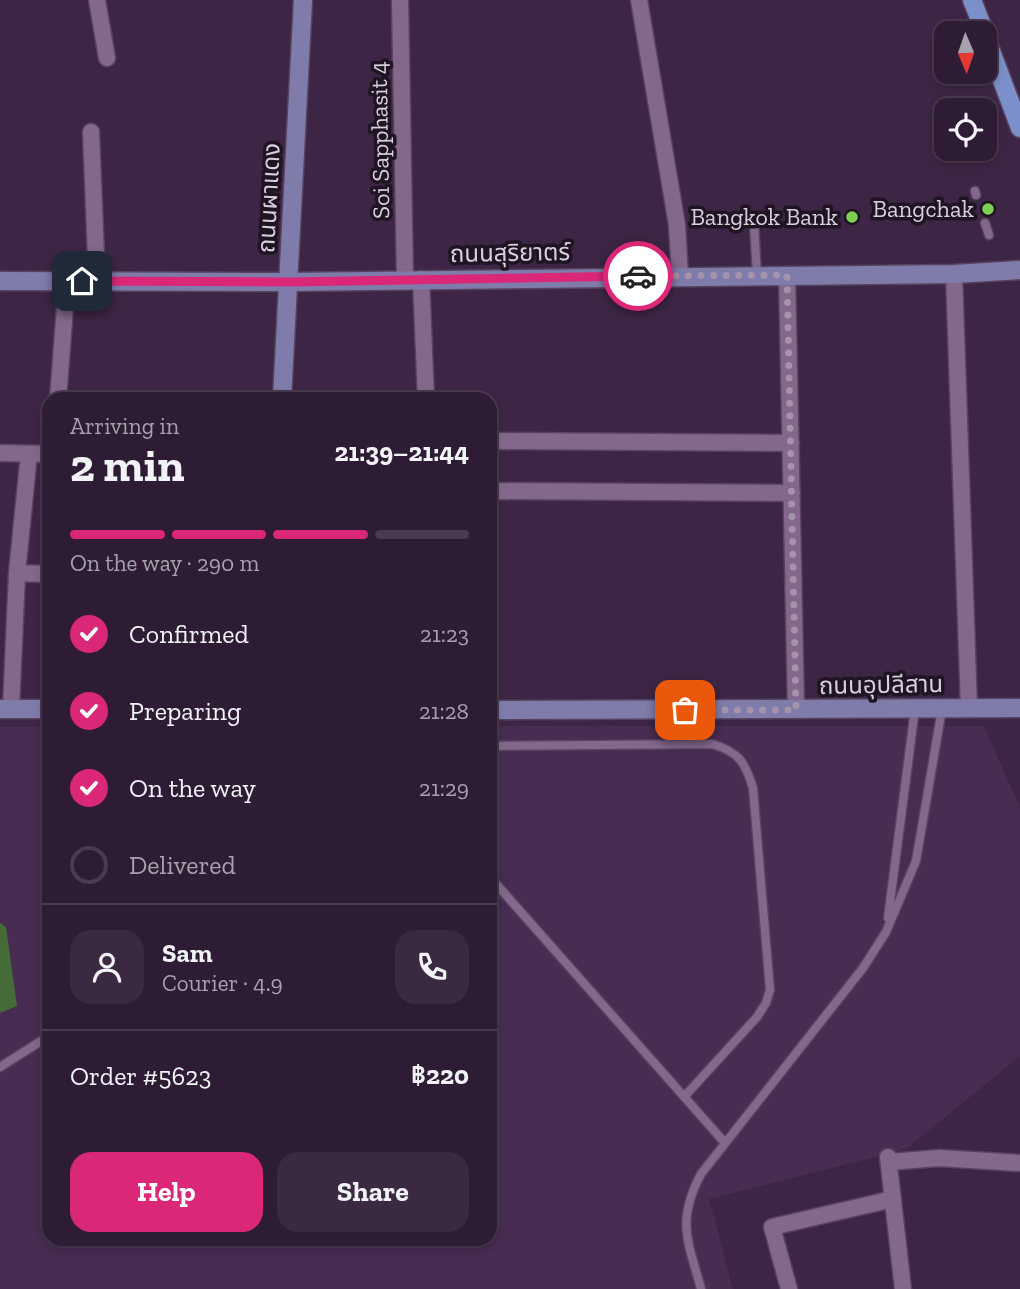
<!DOCTYPE html>
<meta charset="utf-8">
<style>
body{margin:0;font-family:"Zilla Slab","Noto Sans Thai",serif;background:#3a2940;color:#f1f3f6;height:100vh;display:flex;flex-direction:column;font-size:26px;white-space:nowrap}
*{box-sizing:border-box;margin:0}
p{font-size:23px;color:#a7a1ac}
.icon{flex:none;width:38px;height:38px;fill:none;stroke:currentColor;stroke-width:2;stroke-linecap:round;stroke-linejoin:round}
.map{position:relative;flex:1;overflow:hidden}
.details{position:absolute;left:42px;top:392px;width:455px;height:854px;display:flex;flex-direction:column;background:#2e1c34;border-radius:21px;box-shadow:0 4px 10px #0003,0 0 0 2px #493a4f}
.details>*{flex:none}
.needle{width:46px;rotate:178deg}
.controls{position:absolute;left:934px;top:21px;display:grid;gap:14px}
.controls a{display:grid;place-items:center;width:63px;height:63px;border-radius:14px;background:#2e1c34;box-shadow:0 4px 10px #0003,0 0 0 2px #493a4f;font-size:35px}
.pin{position:absolute;display:grid;place-items:center;width:60px;height:60px;color:#fff;margin:-30px;border-radius:14px;box-shadow:0 4px 10px #0006}
.courier{position:absolute;display:grid;place-items:center;width:70px;height:70px;margin:-35px;border:5px solid #db2777;border-radius:50%;background:#fff;color:#222;box-shadow:0 2px 9px #0007}
.overview em{font-style:normal;font-weight:700}
.overview div{display:flex;flex-direction:column-reverse}
.overview{display:flex;align-items:center;justify-content:space-between;height:119px;padding:0 28px}
h1{font-size:46px;font-weight:700;line-height:52px}
.bar{display:grid;grid-template-columns:repeat(4,1fr);gap:10px 7px;align-content:center;height:84px;padding:0 28px}
.bar i{height:9px;border-radius:5px;background:#493a4f}
.bar .on{background:#db2777}
.bar p{grid-column:span 4}
.line{display:flex;align-items:center;gap:18px;padding:0 28px;border-top:2px solid #493a4f}
.line div{flex:1}
.round{display:grid;place-items:center;flex:none;width:74px;height:74px;border-radius:21px;background:#3a2940}
ol{padding:0 28px;list-style:none}
li{display:flex;align-items:center;gap:21px;height:77px}
li p{margin-inline-start:auto}
li .icon{padding:7px;border-radius:50%;background:#db2777;color:#fff;stroke-width:4}
li:last-child{color:#a7a1ac}
li i{width:38px;height:38px;border:4px solid #493a4f;border-radius:50%}
.action{display:flex;gap:14px;margin-top:auto;padding:14px 28px}
.action a{flex:1;height:80px;border-radius:21px;background:#db2777;color:#fff;font-size:28px;font-weight:700;line-height:80px;text-align:center}
.action a+a{background:#3a2940;color:#f1f3f6}
.map>svg:first-child{display:block}
.built{fill:#482c52}
.water{fill:#456b36}
.lines{fill:none;stroke-linecap:round;stroke-linejoin:round}
.lane-casing{stroke:#57435e;stroke-width:11}
.street-casing{stroke:#57435e;stroke-width:19}
.secondary-casing{stroke:#57435e;stroke-width:21}
.primary-casing{stroke:#57435e;stroke-width:21}
.lane{stroke:#83688c;stroke-width:8}
.street{stroke:#83688c;stroke-width:16}
.secondary{stroke:#7f7cab;stroke-width:18}
.primary{stroke:#7b90ca;stroke-width:18}
.done{stroke:#a493aa;stroke-width:7;stroke-dasharray:0 12.6}
.route{stroke:#db2777;stroke-width:9}
.poi-dot{fill:#7cd155;stroke:#1e1422;stroke-width:2.5}
.labels{text-anchor:middle;stroke-width:7;stroke-linejoin:round;paint-order:stroke}
.street-label{font-size:24px;fill:#dbcde0;stroke:#1e1422}
.poi-label{font-size:24px;fill:#dbcde0;stroke:#1e1422;text-anchor:end}
</style>
<div class="map">
<svg width="1020" height="1289" viewBox="0 0 1020 1289">
<rect width="100%" height="100%" fill="#3d2645"/>
<!-- built -->
<path class="built" d="M490 726H984L1020 807V1056L906 1149 709 1199 733 1289H0V727H49V1239H490Z"/>
<!-- water -->
<path class="water" d="M0 923 6 927 17 1006 0 1013Z"/>
<g class="lines">
<defs>
<path id="lane" d="M975 191 976 195
M754 223 757 275
M985 223 989 235
M490 746 712 744C739 752 745 762 753 788L770 990 766 1003 757 1017 684 1097
M490 877 725 1143
M888 918 915 709
M0 1067 49 1036
M701 1289C688 1241 676 1221 701 1174L863 968 886 932 916 861 942 709"/>
<path id="street" d="M97 0 107 58
M400 0 405 279
M639 0 677 225 680 276
M91 132 97 282
M954 274 969 708
M787 275 796 710
M421 279 426 399
M58 399 67 281
M490 441 791 443
M0 453 49 454
M490 491 792 493
M17 573 49 574
M11 709 17 573 29 454
M888 1157 903 1289
M889 1162 939 1158 1020 1163
M789 1289 772 1227 893 1199"/>
<path id="secondary" d="M0 281 289 282 954 274 1020 270
M282 399 303 0
M0 709H49
M490 710 1020 708"/>
<path id="primary" d="M972 0 985 33
M985 35 1020 128"/>
</defs>
<!-- lane casing -->
<use href="#lane" class="lane-casing"/>
<!-- street casing -->
<use href="#street" class="street-casing"/>
<!-- secondary casing -->
<use href="#secondary" class="secondary-casing"/>
<!-- primary casing -->
<use href="#primary" class="primary-casing"/>
<!-- lane -->
<use href="#lane" class="lane"/>
<!-- street -->
<use href="#street" class="street"/>
<!-- secondary -->
<use href="#secondary" class="secondary"/>
<!-- primary -->
<use href="#primary" class="primary"/>
</g>
<g class="lines">
<!-- done -->
<path class="done" d="M638 276 787 275 796 710H685"/>
<!-- route -->
<path class="route" d="M82 281 289 282 638 276"/>
</g>
<!-- markers -->
<g class="poi-dot">
<circle cx="988" cy="209" r="7"/>
<circle cx="852" cy="217" r="7"/>
</g>
<g class="labels">
<!-- street labels -->
<g class="street-label">
<text transform="translate(380 140) rotate(-91)" y="8">Soi Sapphasit 4</text>
<text transform="translate(269 198) rotate(-87)" y="8">ถนนผาแดง</text>
<text transform="translate(510 253) rotate(-1)" y="8">ถนนสุริยาตร์</text>
<text transform="translate(881 685) rotate(-1)" y="8">ถนนอุปลีสาน</text>
</g>
<!-- poi labels -->
<g class="poi-label">
<text x="974" y="217">Bangchak</text>
<text x="838" y="225">Bangkok Bank</text>
</g>
</g>
</svg>
<div class="controls">
<a><svg class="needle" viewBox="-14 -14 28 28"><path d="M0-13l5 13h-10z" fill="#e53935"/><path d="M0 13l5-13h-10z" fill="#a7a1ac"/></svg></a>
<a><svg class="icon" aria-label="locate" viewBox="0 0 24 24"><circle cx="12" cy="12" r="6"/><path d="M12 2v4M12 18v4M2 12h4M18 12h4"/></svg></a>
</div>
<div class="pin" style="left:685px;top:710px;background:#ea580c"><svg class="icon" aria-label="bag" viewBox="0 0 24 24"><path d="M5 8h14l-1 12H6zM9 8a3 3 0 0 1 6 0"/></svg></div>
<div class="pin" style="left:82px;top:281px;background:#1f2937"><svg class="icon" aria-label="home" viewBox="0 0 24 24"><path d="M3 11l9-7 9 7M6 9v11h12V9"/></svg></div>
<div class="courier" style="left:638px;top:276px"><svg class="icon" aria-label="car" viewBox="0 0 24 24"><path d="M5 17H2v-5l4-1 3-4h7l3 4 3 1v5h-3M9 17h6M6 11h13"/><circle cx="7" cy="17" r="2"/><circle cx="17" cy="17" r="2"/></svg></div>
<section class="details">
<div class="overview"><div><h1>2 min</h1><p>Arriving in</p></div><em>21:39–21:44</em></div>
<div class="bar"><i class="on"></i><i class="on"></i><i class="on"></i><i></i><p>On the way · 290 m</p></div>
<ol>
<li><svg class="icon" aria-label="check" viewBox="0 0 24 24"><path d="M5 12l5 5 9-10"/></svg>Confirmed<p>21:23</p></li>
<li><svg class="icon" aria-label="check" viewBox="0 0 24 24"><path d="M5 12l5 5 9-10"/></svg>Preparing<p>21:28</p></li>
<li><svg class="icon" aria-label="check" viewBox="0 0 24 24"><path d="M5 12l5 5 9-10"/></svg>On the way<p>21:29</p></li>
<li><i></i>Delivered</li>
</ol>
<div class="line" style="height:126px"><a class="round"><svg class="icon" aria-label="person" viewBox="0 0 24 24"><circle cx="12" cy="8" r="4"/><path d="M4 21q1-7 8-7t8 7"/></svg></a><div><b>Sam</b><p>Courier · 4.9</p></div><a class="round"><svg class="icon" aria-label="phone" viewBox="0 0 24 24"><path d="M5 4h4l2 5-3 2q2 4 5 5l2-3 5 2v4C11 20 4 13 5 4z"/></svg></a></div>
<div class="line" style="height:91px"><div>Order #5623</div><b>฿220</b></div>
<div class="action"><a>Help</a><a>Share</a></div>
</section>
</div>
